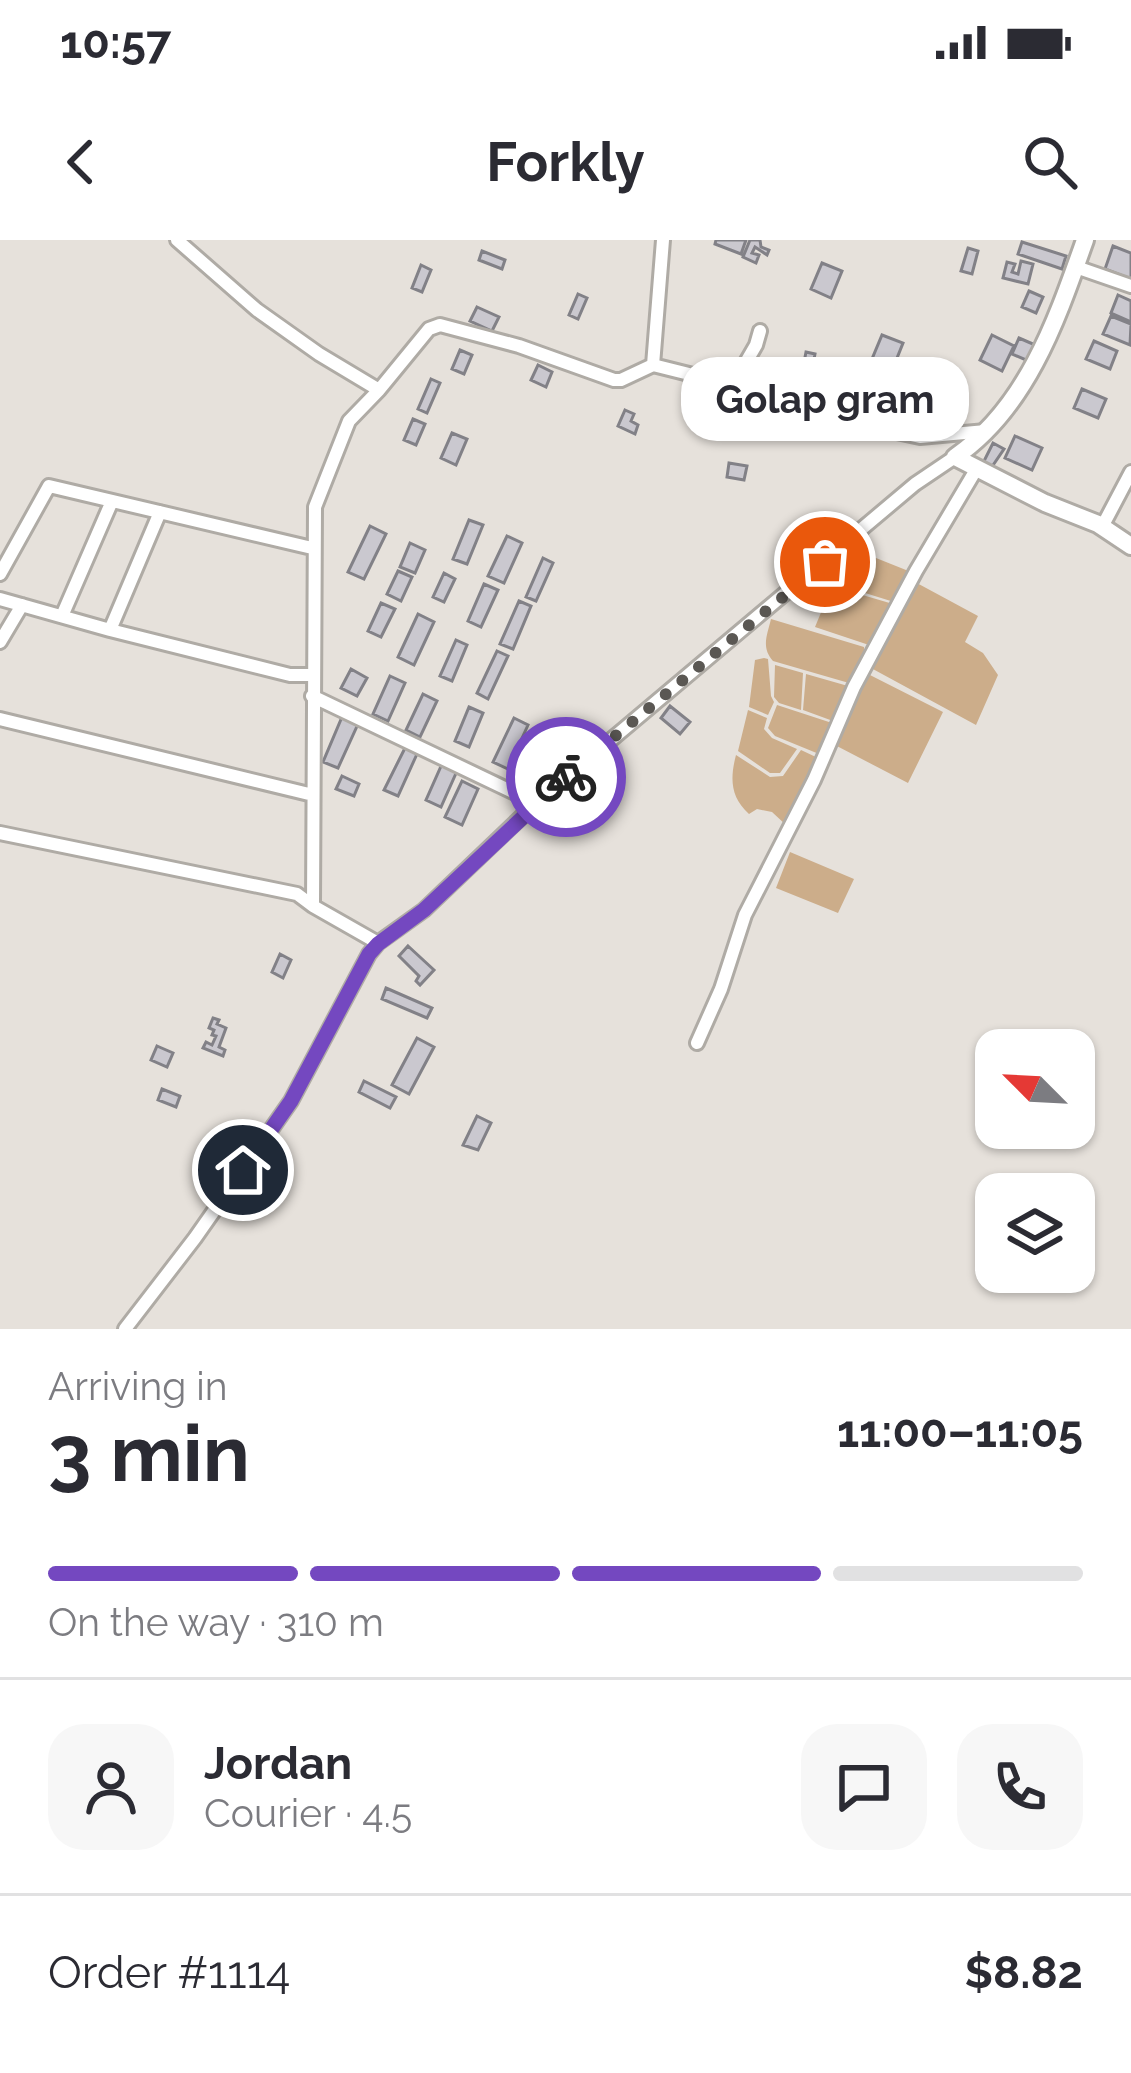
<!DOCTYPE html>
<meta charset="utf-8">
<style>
body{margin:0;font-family:Raleway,sans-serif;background:#f7f7f7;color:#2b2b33;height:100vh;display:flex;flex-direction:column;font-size:45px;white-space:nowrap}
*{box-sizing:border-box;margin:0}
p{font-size:39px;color:#7c7c81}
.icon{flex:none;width:66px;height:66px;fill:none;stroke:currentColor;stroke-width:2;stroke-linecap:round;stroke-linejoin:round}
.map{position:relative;height:1089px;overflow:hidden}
.drawer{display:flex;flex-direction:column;background:#fff;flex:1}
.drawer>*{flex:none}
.needle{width:78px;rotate:294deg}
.controls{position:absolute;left:975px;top:789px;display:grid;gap:24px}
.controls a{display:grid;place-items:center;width:120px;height:120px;border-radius:24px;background:#fff;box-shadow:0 3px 9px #0004;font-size:60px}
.pin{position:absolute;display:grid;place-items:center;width:102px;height:102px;color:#fff;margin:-51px;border:6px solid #fff;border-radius:50%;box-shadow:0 3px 12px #0007}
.courier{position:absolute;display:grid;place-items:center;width:120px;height:120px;margin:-60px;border:9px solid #7448c0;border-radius:50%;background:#fff;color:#222;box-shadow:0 3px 15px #0007}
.bubble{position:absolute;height:84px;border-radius:36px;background:#fff;box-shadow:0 3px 9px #0004;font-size:39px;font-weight:700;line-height:84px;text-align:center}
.summary em{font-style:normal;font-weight:700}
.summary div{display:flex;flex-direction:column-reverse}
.summary{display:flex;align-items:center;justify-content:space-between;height:204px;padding:0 48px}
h1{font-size:78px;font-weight:700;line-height:90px}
.bar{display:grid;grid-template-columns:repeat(4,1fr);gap:18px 12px;align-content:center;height:144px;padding:0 48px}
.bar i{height:15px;border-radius:9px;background:#e1e1e2}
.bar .active{background:#7448c0}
.bar p{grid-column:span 4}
.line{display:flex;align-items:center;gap:30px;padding:0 48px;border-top:3px solid #e1e1e2}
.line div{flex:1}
.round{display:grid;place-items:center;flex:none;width:126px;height:126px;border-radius:36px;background:#f7f7f7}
.status{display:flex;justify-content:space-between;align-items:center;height:84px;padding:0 60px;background:#fff;direction:ltr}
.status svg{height:33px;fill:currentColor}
header{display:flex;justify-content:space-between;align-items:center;height:156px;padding:0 48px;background:#fff;font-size:54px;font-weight:700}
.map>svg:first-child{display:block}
.green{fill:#ccad8a}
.building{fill:#cac8cf;stroke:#828187;stroke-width:3}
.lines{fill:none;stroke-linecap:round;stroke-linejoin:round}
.street-casing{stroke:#afaba5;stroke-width:18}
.secondary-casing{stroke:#afaba5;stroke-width:22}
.street{stroke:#fff;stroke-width:12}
.secondary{stroke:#fff;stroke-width:16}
.done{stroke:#5a5753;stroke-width:12;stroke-dasharray:0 21.6}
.route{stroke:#7448c0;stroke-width:15}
</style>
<div class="status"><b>10:57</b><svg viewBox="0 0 49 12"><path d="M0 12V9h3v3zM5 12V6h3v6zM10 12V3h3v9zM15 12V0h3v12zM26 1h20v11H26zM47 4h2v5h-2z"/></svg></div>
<header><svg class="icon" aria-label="back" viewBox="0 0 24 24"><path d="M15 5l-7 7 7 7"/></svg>Forkly<svg class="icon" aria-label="search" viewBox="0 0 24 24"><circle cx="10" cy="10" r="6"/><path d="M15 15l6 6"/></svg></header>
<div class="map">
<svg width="1131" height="1089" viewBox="0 0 1131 1089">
<rect width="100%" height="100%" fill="#e6e1db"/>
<!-- green -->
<path class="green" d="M856 310 911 332 894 362 833 343 838 329Z
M915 342 978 376 965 402 983 413 998 435 976 485 871 428Z
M832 346 893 364 872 406 815 387Z
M771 379 864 407V414L849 443 773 421C761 407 767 396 771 379Z
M764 418 768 419 771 456 774 462 768 475 749 467 755 420Z
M775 425 803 433 801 470 779 463 774 457Z
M866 433 943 472 908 543 833 504Z
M806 434 848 446 833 481 803 470Z
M777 465 832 483 819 514 775 496 768 488Z
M748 470 767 478 764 489 772 498 797 509 780 533H770L738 511Z
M801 510 818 518 786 585 772 572 757 569 749 574C730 557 730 538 736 515L770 537 783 536Z
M790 612 854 639 838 673 776 648Z"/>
<!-- building -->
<path class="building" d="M716 0H746L741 14 715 4Z
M750 0H760L761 7 769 10 767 15 755 7 752 13 759 15 756 23 743 17Z
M1022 2 1066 16 1062 29 1018 14Z
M1113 6 1131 13V39L1105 29Z
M968 8 978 11 972 34 961 31Z
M482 11 505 20 502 29 479 20Z
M1021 21 1033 24 1028 44 1003 38 1007 22 1015 24 1012 32 1018 34Z
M822 23 842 31 831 58 811 49Z
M421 25 431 30 422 52 412 48Z
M1029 51 1043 57 1036 73 1022 67Z
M578 54 587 58 578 79 569 75Z
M1118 55 1131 61V82L1111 73Z
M477 67 499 77 492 91 470 81Z
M1111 76 1131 84 1130 105 1103 94Z
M882 95 903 103 893 128 872 119Z
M992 95 1014 106 1002 131 980 120Z
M1019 98 1040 107 1033 123 1012 114Z
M1094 101 1117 111 1110 129 1086 119Z
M460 110 472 115 464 134 452 129Z
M806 112 815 114 810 140 801 138Z
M538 125 552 132 546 147 531 140Z
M431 139 440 143 427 173 418 169Z
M708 144 730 152 724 167 702 158Z
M1082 149 1106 159 1098 178 1074 168Z
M929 154 949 162 943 177 923 169Z
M625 170 634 174 631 181 638 185 635 194 618 186Z
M413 179 425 184 416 205 404 200Z
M452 193 467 199 456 225 441 218Z
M1015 196 1042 208 1032 230 1005 218Z
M993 203 1004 209 989 231 981 227Z
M729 223 747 226 744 240 727 237Z
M469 280 483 285 467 324 453 319Z
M370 286 386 294 364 339 348 332Z
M507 296 522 303 504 343 488 336Z
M410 303 425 310 415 333 400 327Z
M543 318 553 323 536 361 526 357Z
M398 331 412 337 401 361 387 354Z
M444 333 455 339 444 362 433 357Z
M484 344 498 350 481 387 468 381Z
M519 361 531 366 513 409 500 404Z
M381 363 395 369 381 397 368 391Z
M418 374 434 382 414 425 398 417Z
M456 400 467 405 452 441 440 436Z
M497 411 508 416 488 459 477 453Z
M351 429 367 438 357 456 341 448Z
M390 436 405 443 388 481 373 474Z
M423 454 437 461 420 497 406 490Z
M670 466 690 482 680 494 661 478Z
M469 467 483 473 469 507 455 501Z
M342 477 358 484 338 528 323 522Z
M514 478 528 485 508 529 493 522Z
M405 508 417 514 398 556 384 550Z
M442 524 457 531 441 567 426 560Z
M342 536 359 544 354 556 336 549Z
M462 541 478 549 462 585 445 577Z
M408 706 434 730 420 745 416 741 419 736 399 716Z
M280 714 291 720 283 738 272 732Z
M386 748 432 768 427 778 382 759Z
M213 778 219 780 217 784 226 788 219 807 225 810 223 816 203 808 206 802 212 805 216 796 212 795 214 790 209 788Z
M417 798 434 807 409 854 392 845Z
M157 806 173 813 167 827 151 820Z
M364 841 396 857 390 868 359 852Z
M162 849 180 856 176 867 158 860Z
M477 876 491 883 478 910 463 905Z"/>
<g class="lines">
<defs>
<path id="street" d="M177 0 257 70 319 114 379 150
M663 0 653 125 729 144 734 143 756 105 760 91
M1076 27 1131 46
M734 143 845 181 920 197 986 191
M1102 287 1131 232
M0 334 49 246 312 308
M0 359 110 390 290 435H312
M62 376 112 261
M110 390 160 272
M0 402 22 365
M312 456 536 563
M0 479 313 555
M0 593 297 654 313 666
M378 703 313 666 315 267 349 181 379 150 429 89 440 85 519 106 614 140H621L653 125
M697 803 721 749 745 675 814 540 854 447 916 331 977 228
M125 1089 195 998 291 861 369 714 378 703 424 670 536 563 915 244 955 217"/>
<path id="secondary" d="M1085 0C1057 79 1027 168 955 217L1045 263 1098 284 1131 306"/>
</defs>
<!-- street casing -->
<use href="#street" class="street-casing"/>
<!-- secondary casing -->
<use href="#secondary" class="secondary-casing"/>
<!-- street -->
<use href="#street" class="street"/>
<!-- secondary -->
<use href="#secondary" class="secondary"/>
</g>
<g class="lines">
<!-- done -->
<path class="done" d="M566 537 825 322"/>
<!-- route -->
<path class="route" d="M243 930 291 861 369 714 378 704 424 670 566 537"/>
</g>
</svg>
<div class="controls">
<a><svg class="needle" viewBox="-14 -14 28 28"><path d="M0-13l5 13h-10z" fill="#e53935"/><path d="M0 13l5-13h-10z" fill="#7c7c81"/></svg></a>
<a><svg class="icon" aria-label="layers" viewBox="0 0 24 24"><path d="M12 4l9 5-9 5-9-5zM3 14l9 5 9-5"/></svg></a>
</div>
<div class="pin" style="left:825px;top:322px;background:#ea580c"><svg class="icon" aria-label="bag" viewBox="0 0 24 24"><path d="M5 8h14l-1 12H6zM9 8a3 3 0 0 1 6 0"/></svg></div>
<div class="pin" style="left:243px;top:930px;background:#1f2937"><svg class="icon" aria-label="home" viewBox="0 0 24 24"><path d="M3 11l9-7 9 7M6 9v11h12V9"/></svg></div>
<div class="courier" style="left:566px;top:537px"><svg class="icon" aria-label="bike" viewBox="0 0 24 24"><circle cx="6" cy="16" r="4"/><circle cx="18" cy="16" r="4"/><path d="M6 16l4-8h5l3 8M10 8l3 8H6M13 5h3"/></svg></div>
<div class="bubble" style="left:681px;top:117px;width:288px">Golap gram</div>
</div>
<section class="drawer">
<div class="summary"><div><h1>3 min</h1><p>Arriving in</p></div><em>11:00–11:05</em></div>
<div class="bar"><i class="active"></i><i class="active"></i><i class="active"></i><i></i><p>On the way · 310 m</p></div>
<div class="line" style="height:216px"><a class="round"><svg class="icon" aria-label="person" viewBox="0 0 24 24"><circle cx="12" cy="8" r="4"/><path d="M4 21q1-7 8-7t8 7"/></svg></a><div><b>Jordan</b><p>Courier · 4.5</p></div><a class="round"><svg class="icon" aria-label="chat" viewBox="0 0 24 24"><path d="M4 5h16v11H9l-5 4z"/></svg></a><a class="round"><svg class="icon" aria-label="phone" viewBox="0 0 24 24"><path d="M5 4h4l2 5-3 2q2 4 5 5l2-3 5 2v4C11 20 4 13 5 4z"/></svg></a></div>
<div class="line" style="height:156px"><div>Order #1114</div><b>$8.82</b></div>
</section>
